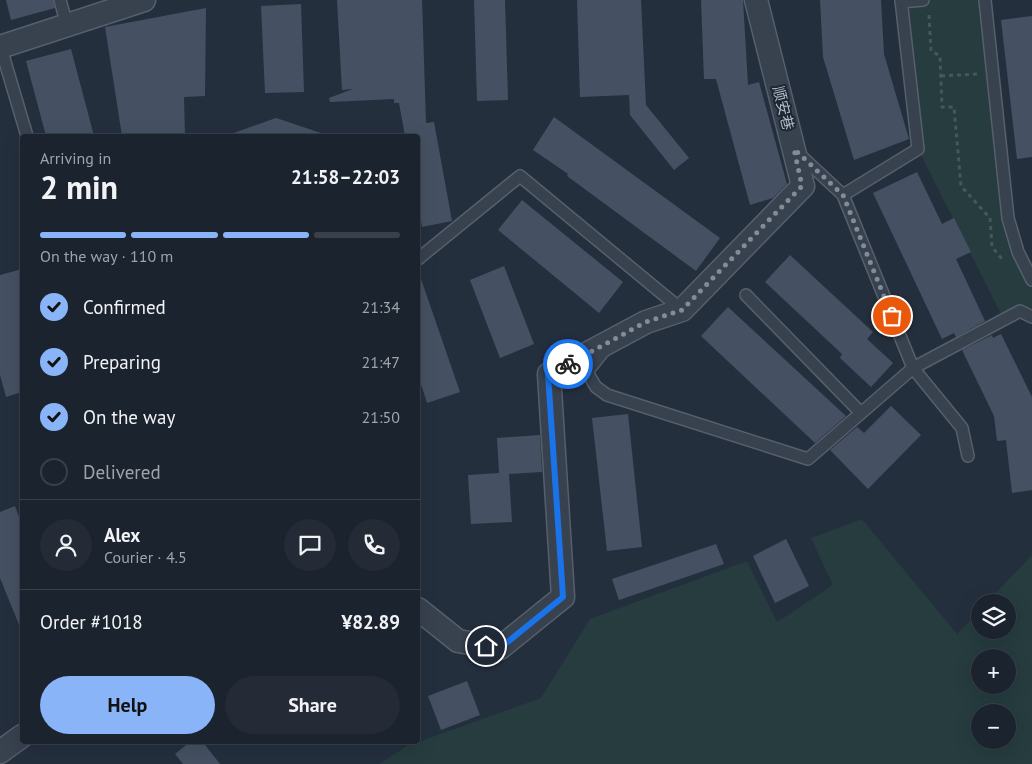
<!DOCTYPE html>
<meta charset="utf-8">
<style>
body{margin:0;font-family:"PT Sans","Noto Sans SC",sans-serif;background:#242b36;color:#f1f3f6;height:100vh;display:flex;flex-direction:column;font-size:19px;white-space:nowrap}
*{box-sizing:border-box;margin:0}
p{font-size:16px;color:#a0a4aa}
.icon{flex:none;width:28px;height:28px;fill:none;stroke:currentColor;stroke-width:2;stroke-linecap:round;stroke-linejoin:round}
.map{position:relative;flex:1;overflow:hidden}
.side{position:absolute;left:20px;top:134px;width:400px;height:610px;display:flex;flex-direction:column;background:#1b232e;border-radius:5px;box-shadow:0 5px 20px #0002,0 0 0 1px #39404a}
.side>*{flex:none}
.buttons{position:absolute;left:971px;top:594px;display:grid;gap:10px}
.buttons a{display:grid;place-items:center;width:45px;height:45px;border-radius:50%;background:#1b232e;box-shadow:0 5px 20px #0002,0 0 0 1px #39404a;font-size:25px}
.pin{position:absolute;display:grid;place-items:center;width:42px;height:42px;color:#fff;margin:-21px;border:2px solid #fff;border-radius:50%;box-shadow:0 1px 5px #0007}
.courier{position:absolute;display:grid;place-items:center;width:50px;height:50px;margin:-25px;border:4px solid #1a73e8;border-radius:50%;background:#fff;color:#222;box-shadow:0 1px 6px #0007}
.headline em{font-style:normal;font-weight:700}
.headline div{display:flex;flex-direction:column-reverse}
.headline{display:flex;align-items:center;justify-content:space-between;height:85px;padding:0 20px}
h1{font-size:32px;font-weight:700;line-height:38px}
.bar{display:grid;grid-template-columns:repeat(4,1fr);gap:8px 5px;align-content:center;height:60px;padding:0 20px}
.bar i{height:6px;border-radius:4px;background:#39404a}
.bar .selected{background:#8ab4f8}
.bar p{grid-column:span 4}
.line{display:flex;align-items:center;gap:12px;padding:0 20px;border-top:1px solid #39404a}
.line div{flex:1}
.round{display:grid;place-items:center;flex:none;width:52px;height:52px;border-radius:26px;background:#242b36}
ol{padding:0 20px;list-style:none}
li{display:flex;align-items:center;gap:15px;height:55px}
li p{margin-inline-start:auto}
li .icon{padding:5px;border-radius:50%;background:#8ab4f8;color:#111;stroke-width:4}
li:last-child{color:#a0a4aa}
li i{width:28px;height:28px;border:2px solid #39404a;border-radius:50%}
.button{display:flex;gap:10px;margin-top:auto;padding:10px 20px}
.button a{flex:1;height:58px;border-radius:30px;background:#8ab4f8;color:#111;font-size:20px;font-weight:700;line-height:58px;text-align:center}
.button a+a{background:#242b36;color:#f1f3f6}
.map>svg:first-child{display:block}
.green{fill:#263c3f;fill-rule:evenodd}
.building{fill:#455162}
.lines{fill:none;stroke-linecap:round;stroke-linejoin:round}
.service-casing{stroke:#565f6c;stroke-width:14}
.minor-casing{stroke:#565f6c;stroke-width:25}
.path{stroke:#44595c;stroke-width:3;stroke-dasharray:4 4;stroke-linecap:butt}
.service{stroke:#38414e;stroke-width:11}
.minor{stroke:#38414e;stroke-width:22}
.done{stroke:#828b98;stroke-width:5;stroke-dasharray:0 9}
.route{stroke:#1a73e8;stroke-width:6}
.labels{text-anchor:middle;stroke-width:4;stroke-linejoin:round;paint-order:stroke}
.street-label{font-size:15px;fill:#b4bcc9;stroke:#1d2633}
</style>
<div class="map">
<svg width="1032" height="764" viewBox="0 0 1032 764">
<rect width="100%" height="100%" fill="#242f3e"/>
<!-- green -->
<path class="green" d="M923 0H985L1008 218 1032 280V317L1020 312 1004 320 918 149 901 2Z
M862 519 957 634 980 610V630H1008V602H987L1032 555V764H379L407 746 541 698 590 619 747 561 777 622 833 585 811 538ZM980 658H1008V685H980ZM980 712H1008V740H980Z"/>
<!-- building -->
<path class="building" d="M6 0H53L55 8 11 20Z
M337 0H422L426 123 434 122 452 221 422 227 418 203V136H405L399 103H394V99L330 102 329 98 353 89 342 90Z
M474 0H505L508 100 477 101Z
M577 0H641L646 105 689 158 674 170 630 115 629 95 580 97Z
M701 0H743L748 85 759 82 787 184 773 198 750 205 716 79H704Z
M820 0H881L884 54 909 139 854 160 823 57Z
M301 4 304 92 265 93 261 6Z
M206 8 205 96 184 97 185 136H122L105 27Z
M1032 16V157L1017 159 1001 20Z
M71 49 94 136H46L26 61Z
M554 117 720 238 696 271 567 176 568 174 533 150Z
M276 118 321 133V136H232L231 134Z
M917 172 942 224 954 218 971 252 956 259 985 321 956 337 954 333 942 339 873 193Z
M522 200 623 282 599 313 498 230Z
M790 255 873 332 867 339 893 363 871 387 840 358 842 354 765 282Z
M504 266 534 344 500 358 470 280Z
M22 269V392L6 397 0 375V275Z
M418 276H420L460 392 427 403 418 375Z
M728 307 846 416 815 443 701 336Z
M1001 334 1032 397V490L1012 493 1006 440 997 441 994 416 962 350 992 335 993 338Z
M891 406 921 435 868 489 830 450 857 427 864 433Z
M628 414 642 547 607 551 592 418Z
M540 435 542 472 509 474 512 522 471 524 468 475 499 473 497 438Z
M15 506 22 525V632L0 578V512Z
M786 539 809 586 775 603 753 556Z
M716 544 724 564 619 600 612 579Z
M467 681 480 715 441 730 428 696Z
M191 741H202L220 764H183L175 754Z"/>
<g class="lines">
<defs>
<path id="service" d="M60 0 67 25
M985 0 1008 218 1018 252 1032 280
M901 2 923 0
M0 45 27 136
M799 154 843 195 918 149 901 0
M843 195 913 368 962 428 968 456
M418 259 520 176 682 310
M746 295 861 413
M603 352 587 372 596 387 607 395 808 459 913 368 1020 311 1032 317"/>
<path id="minor" d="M0 47 144 0
M418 609 458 641 500 648 563 597 549 374 646 322 682 310 803 186 756 0
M0 752 22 736"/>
</defs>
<!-- service casing -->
<use href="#service" class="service-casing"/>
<!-- minor casing -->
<use href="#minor" class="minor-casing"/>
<!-- path -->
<path class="path" d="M929 15 931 51 940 56 942 107H954L961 186 990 218 992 247 1002 259
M941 76 977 74"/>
<!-- service -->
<use href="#service" class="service"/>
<!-- minor -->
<use href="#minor" class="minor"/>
</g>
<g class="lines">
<!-- done -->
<path class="done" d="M568 364 646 322 682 310 802 186 794 149 843 195 892 316"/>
<!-- route -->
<path class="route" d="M486 646 500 648 563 597 548 374 568 364"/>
</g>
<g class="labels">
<!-- street labels -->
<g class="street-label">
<text transform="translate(783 108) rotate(76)" y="5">顺安巷</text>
</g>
</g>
</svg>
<div class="buttons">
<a><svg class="icon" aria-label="layers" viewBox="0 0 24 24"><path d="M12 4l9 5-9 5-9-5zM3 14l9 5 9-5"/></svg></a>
<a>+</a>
<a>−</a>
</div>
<div class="pin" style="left:892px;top:316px;background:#ea580c"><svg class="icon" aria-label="bag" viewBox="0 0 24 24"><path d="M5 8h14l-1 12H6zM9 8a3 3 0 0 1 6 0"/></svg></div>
<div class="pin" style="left:486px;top:646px;background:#1f2937"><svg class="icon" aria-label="home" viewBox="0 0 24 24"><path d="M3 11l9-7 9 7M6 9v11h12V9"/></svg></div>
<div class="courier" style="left:568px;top:364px"><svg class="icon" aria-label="bike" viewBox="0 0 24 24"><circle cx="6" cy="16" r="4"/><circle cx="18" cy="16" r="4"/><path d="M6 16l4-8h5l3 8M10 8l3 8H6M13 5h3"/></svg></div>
<section class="side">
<div class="headline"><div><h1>2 min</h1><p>Arriving in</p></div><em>21:58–22:03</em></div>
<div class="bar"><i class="selected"></i><i class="selected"></i><i class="selected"></i><i></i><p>On the way · 110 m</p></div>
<ol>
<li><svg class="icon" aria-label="check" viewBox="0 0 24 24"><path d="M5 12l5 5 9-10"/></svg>Confirmed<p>21:34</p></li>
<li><svg class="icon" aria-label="check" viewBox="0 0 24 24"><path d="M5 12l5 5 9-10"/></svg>Preparing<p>21:47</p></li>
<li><svg class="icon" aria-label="check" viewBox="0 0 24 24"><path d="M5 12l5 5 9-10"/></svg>On the way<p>21:50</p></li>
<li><i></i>Delivered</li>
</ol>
<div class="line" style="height:90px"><a class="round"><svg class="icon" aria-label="person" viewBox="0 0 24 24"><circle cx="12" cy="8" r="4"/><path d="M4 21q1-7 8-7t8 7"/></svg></a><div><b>Alex</b><p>Courier · 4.5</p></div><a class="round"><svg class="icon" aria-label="chat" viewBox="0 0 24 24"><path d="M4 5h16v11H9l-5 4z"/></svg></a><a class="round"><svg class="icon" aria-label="phone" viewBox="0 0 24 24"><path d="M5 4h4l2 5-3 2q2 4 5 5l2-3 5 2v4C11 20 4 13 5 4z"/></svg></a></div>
<div class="line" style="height:65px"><div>Order #1018</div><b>¥82.89</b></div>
<div class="button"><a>Help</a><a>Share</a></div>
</section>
</div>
